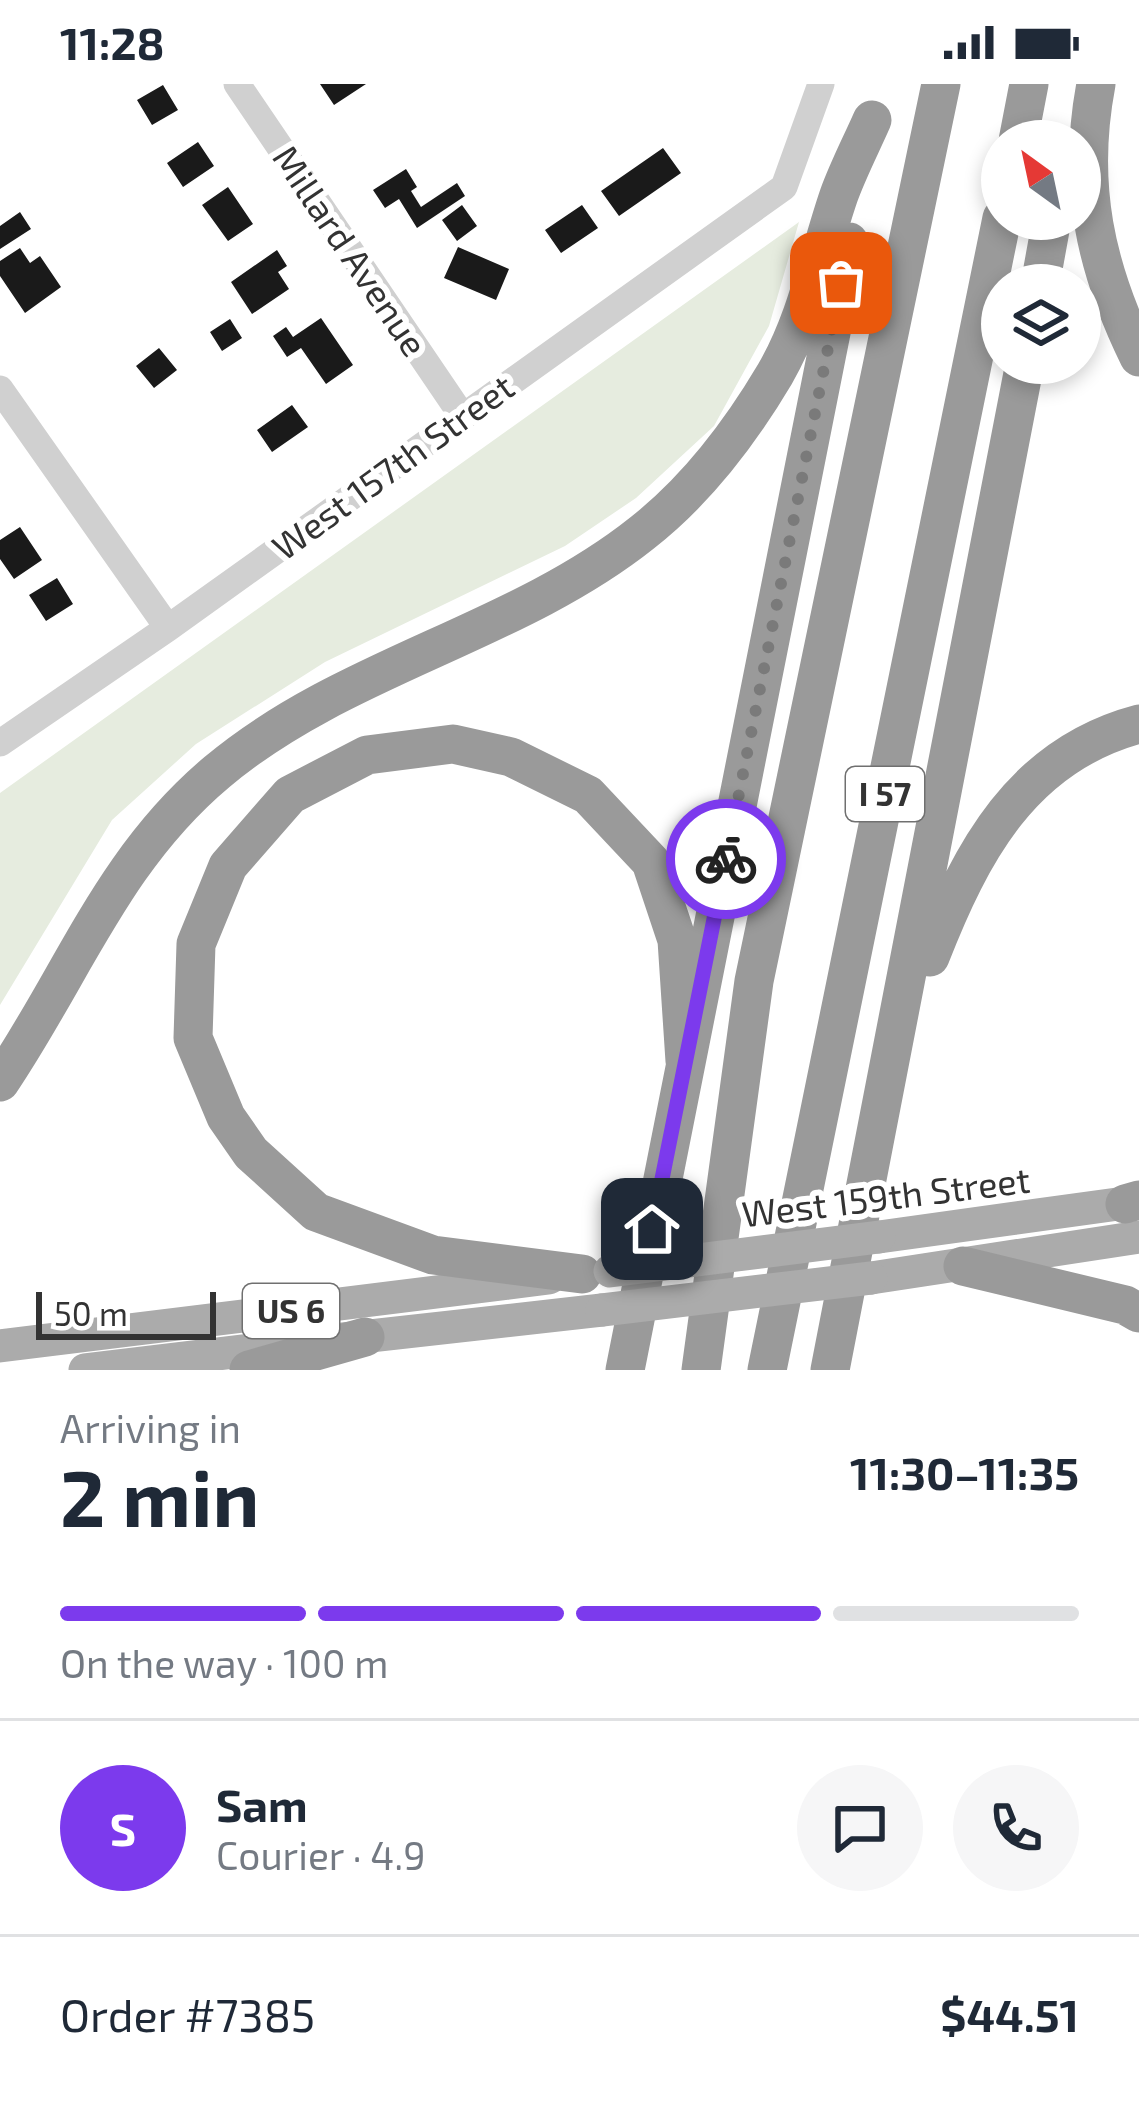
<!DOCTYPE html>
<meta charset="utf-8">
<style>
body{margin:0;font-family:"Exo 2",sans-serif;background:#f6f6f7;color:#1f2937;height:100vh;display:flex;flex-direction:column;font-size:45px;white-space:nowrap}
*{box-sizing:border-box;margin:0}
p{font-size:39px;color:#747a83}
.icon{flex:none;width:66px;height:66px;fill:none;stroke:currentColor;stroke-width:2;stroke-linecap:round;stroke-linejoin:round}
.map{position:relative;height:1286px;overflow:hidden}
.details{display:flex;flex-direction:column;background:#fff;flex:1}
.details>*{flex:none}
.needle{width:78px;rotate:327deg}
.buttons{position:absolute;left:981px;top:36px;display:grid;gap:24px}
.buttons a{display:grid;place-items:center;width:120px;height:120px;border-radius:50%;background:#fff;box-shadow:0 6px 18px #0003;font-size:60px}
.scale{position:absolute;left:36px;bottom:30px;width:180px;box-sizing:border-box;padding-left:12px;border:6px solid #333;border-top:0;font-size:33px;line-height:42px;white-space:nowrap;color:#333;-webkit-text-stroke:9px #fff;paint-order:stroke}
.pin{position:absolute;display:grid;place-items:center;width:102px;height:102px;color:#fff;margin:-51px;border-radius:24px;box-shadow:0 6px 18px #0006}
.courier{position:absolute;display:grid;place-items:center;width:120px;height:120px;margin:-60px;border:9px solid #7c3aed;border-radius:50%;background:#fff;color:#222;box-shadow:0 3px 15px #0007}
.summary em{font-style:normal;font-weight:700}
.summary div{display:flex;flex-direction:column-reverse}
.summary{display:flex;align-items:center;justify-content:space-between;height:204px;padding:0 60px}
h1{font-size:78px;font-weight:700;line-height:90px}
.bar{display:grid;grid-template-columns:repeat(4,1fr);gap:18px 12px;align-content:center;height:144px;padding:0 60px}
.bar i{height:15px;border-radius:9px;background:#e0e1e3}
.bar .on{background:#7c3aed}
.bar p{grid-column:span 4}
.line{display:flex;align-items:center;gap:30px;padding:0 60px;border-top:3px solid #e0e1e3}
.line div{flex:1}
.round{display:grid;place-items:center;flex:none;width:126px;height:126px;border-radius:63px;background:#f6f6f7}
.status{display:flex;justify-content:space-between;align-items:center;height:84px;padding:0 60px;background:#fff;direction:ltr}
.status svg{height:33px;fill:currentColor}
.map>svg:first-child{display:block}
.green{fill:#e6ecdf}
.building{fill:#1a1a1a}
.lines{fill:none;stroke-linecap:round;stroke-linejoin:round}
.minor{stroke:#d0d0d0;stroke-width:27}
.major{stroke:#ababab;stroke-width:33}
.highway{stroke:#9a9a9a;stroke-width:39}
.major-bridge{stroke:#ababab;stroke-width:33}
.done{stroke:#7a7a7a;stroke-width:12;stroke-dasharray:0 21.6}
.route{stroke:#7c3aed;stroke-width:15}
.labels{text-anchor:middle;stroke-width:12;stroke-linejoin:round;paint-order:stroke}
.shield{fill:#fff;stroke:#707070;stroke-width:3}
.shield-label{font-size:33px;font-weight:bold;fill:#333}
.street-label{font-size:36px;fill:#333;stroke:#fff}
</style>
<div class="status"><b>11:28</b><svg viewBox="0 0 49 12"><path d="M0 12V9h3v3zM5 12V6h3v6zM10 12V3h3v9zM15 12V0h3v12zM26 1h20v11H26zM47 4h2v5h-2z"/></svg></div>
<div class="map">
<svg width="1139" height="1286" viewBox="0 0 1139 1286">
<rect width="100%" height="100%" fill="#fff"/>
<!-- green -->
<path class="green" d="M799 138 769 242 714 342 636 414 565 462 325 578 196 660 112 736 0 921V709Z"/>
<!-- building -->
<path class="building" d="M320 0H366L334 21Z
M163 1 178 26 152 41 137 16Z
M198 58 214 82 183 103 167 79Z
M663 64 681 89 619 132 601 107Z
M406 85 417 103 411 107 421 123 457 99 465 112 417 144 399 115 385 124 373 106Z
M228 103 253 140 228 157 202 121Z
M462 121 477 142 457 157 442 136Z
M582 121 598 144 561 169 545 146Z
M20 128 31 145 0 165V142Z
M458 163 509 185 496 216 444 194Z
M20 164 30 179 40 172 61 203 25 229 0 192V177Z
M277 166 287 182 278 188 289 205 252 230 231 198Z
M321 234 353 281 326 300 301 264 287 273 273 252 286 243 293 253Z
M230 235 242 254 222 267 210 248Z
M159 264 177 286 154 304 136 282Z
M292 321 308 343 272 368 257 346Z
M20 443 42 476 14 495 0 475V456Z
M57 494 73 520 46 537 29 511Z"/>
<g class="lines">
<!-- minor -->
<path class="minor" d="M237 0 463 333
M0 305 168 544
M0 659 168 544 784 103 821 0"/>
<!-- major -->
<path class="major" d="M879 1153 1139 1117
M871 1194 1139 1153
M343 1255 602 1226
M0 1262 549 1194
M85 1286 292 1261"/>
<!-- highway -->
<path class="highway" d="M1096 0C1077 100 1095 183 1139 273
M1018 57 1029 0
M1040 201 1052 135
M930 873C971 768 1022 671 1139 640
M0 998C73 890 113 775 217 688 343 582 514 551 642 449 697 406 740 349 775 290 808 233 818 172 839 111 848 86 861 61 872 36
M1125 1120 1139 1116
M963 1182 1125 1221 1139 1229
M582 1190 433 1171 316 1128 251 1069 226 1033 193 954 196 860 228 782 290 711 367 671 453 660 511 673 588 711 651 778 677 856 685 977
M249 1286 365 1253
M625 1286 849 158
M701 1286 754 897 941 0
M767 1286 1002 134
M830 1286 1025 279"/>
<!-- major-bridge -->
<path class="major-bridge" d="M610 1187 879 1153
M602 1226 871 1194"/>
</g>
<g class="lines">
<!-- done -->
<path class="done" d="M726 775 841 199"/>
<!-- route -->
<path class="route" d="M652 1145 726 775"/>
</g>
<g class="labels">
<!-- shield labels -->
<g class="shield">
<rect x="846" y="683" width="78" height="54" rx="9"/>
<rect x="243" y="1200" width="96" height="54" rx="9"/>
</g>
<g class="shield-label">
<text x="885" y="722">I 57</text>
<text x="291" y="1239">US 6</text>
</g>
<!-- street labels -->
<g class="street-label">
<text transform="translate(350 167) rotate(56)" y="13">Millard Avenue</text>
<text transform="translate(393 383) rotate(-36)" y="13">West 157th Street</text>
<text transform="translate(886 1113) rotate(-7)" y="13">West 159th Street</text>
</g>
</g>
</svg>
<div class="buttons">
<a><svg class="needle" viewBox="-14 -14 28 28"><path d="M0-13l5 13h-10z" fill="#e53935"/><path d="M0 13l5-13h-10z" fill="#747a83"/></svg></a>
<a><svg class="icon" aria-label="layers" viewBox="0 0 24 24"><path d="M12 4l9 5-9 5-9-5zM3 14l9 5 9-5"/></svg></a>
</div>
<div class="scale">50 m</div>
<div class="pin" style="left:841px;top:199px;background:#ea580c"><svg class="icon" aria-label="bag" viewBox="0 0 24 24"><path d="M5 8h14l-1 12H6zM9 8a3 3 0 0 1 6 0"/></svg></div>
<div class="pin" style="left:652px;top:1145px;background:#1f2937"><svg class="icon" aria-label="home" viewBox="0 0 24 24"><path d="M3 11l9-7 9 7M6 9v11h12V9"/></svg></div>
<div class="courier" style="left:726px;top:775px"><svg class="icon" aria-label="bike" viewBox="0 0 24 24"><circle cx="6" cy="16" r="4"/><circle cx="18" cy="16" r="4"/><path d="M6 16l4-8h5l3 8M10 8l3 8H6M13 5h3"/></svg></div>
</div>
<section class="details">
<div class="summary"><div><h1>2 min</h1><p>Arriving in</p></div><em>11:30–11:35</em></div>
<div class="bar"><i class="on"></i><i class="on"></i><i class="on"></i><i></i><p>On the way · 100 m</p></div>
<div class="line" style="height:216px"><b class="round" style="background:#7c3aed;color:#fff">S</b><div><b>Sam</b><p>Courier · 4.9</p></div><a class="round"><svg class="icon" aria-label="chat" viewBox="0 0 24 24"><path d="M4 5h16v11H9l-5 4z"/></svg></a><a class="round"><svg class="icon" aria-label="phone" viewBox="0 0 24 24"><path d="M5 4h4l2 5-3 2q2 4 5 5l2-3 5 2v4C11 20 4 13 5 4z"/></svg></a></div>
<div class="line" style="height:156px"><div>Order #7385</div><b>$44.51</b></div>
</section>
